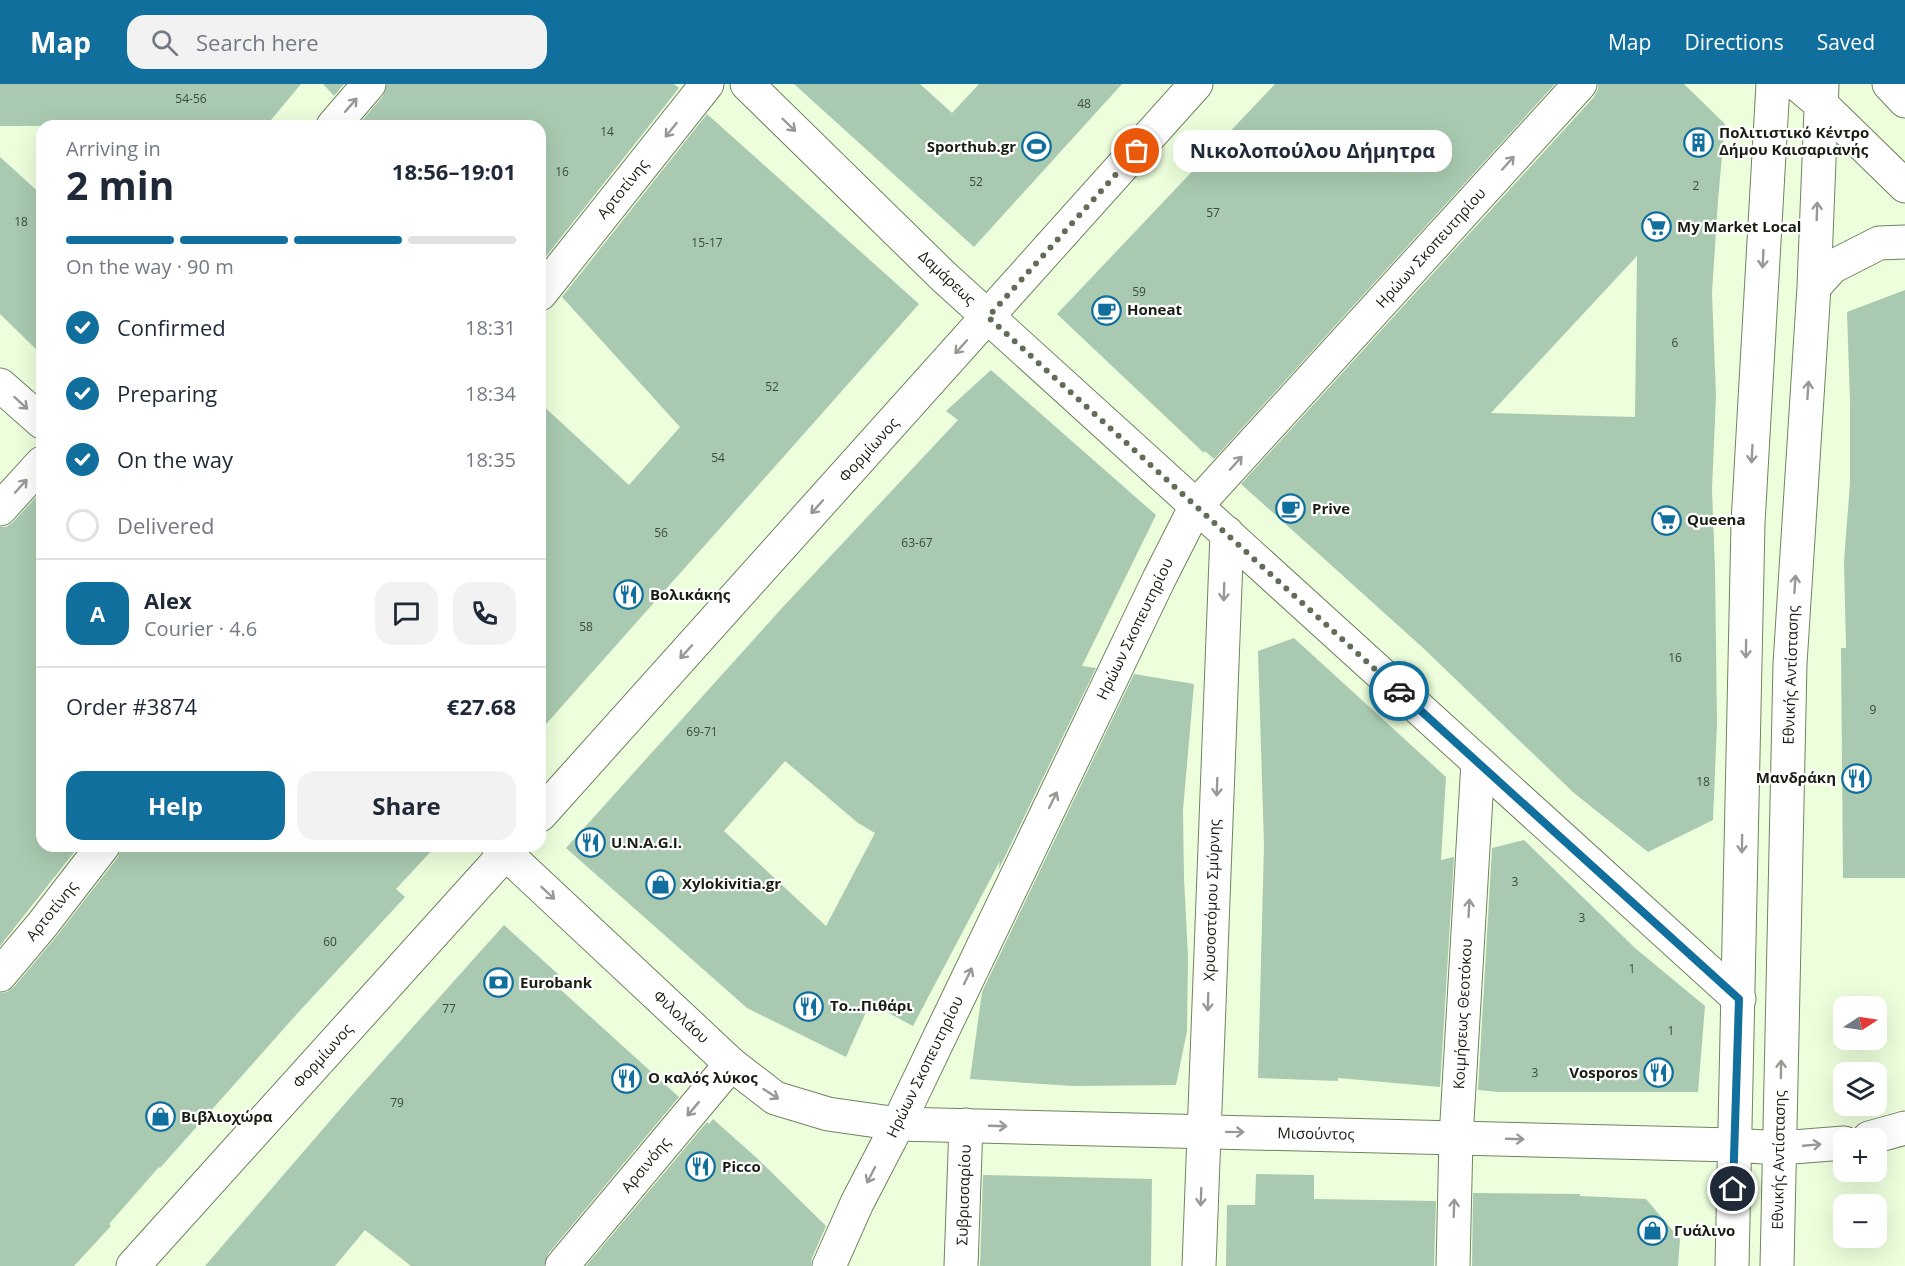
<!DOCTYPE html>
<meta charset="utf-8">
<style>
body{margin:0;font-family:"Open Sans",sans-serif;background:#f2f2f3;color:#1f2937;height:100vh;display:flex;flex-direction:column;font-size:22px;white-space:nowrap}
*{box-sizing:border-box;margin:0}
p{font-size:20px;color:#747a83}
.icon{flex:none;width:33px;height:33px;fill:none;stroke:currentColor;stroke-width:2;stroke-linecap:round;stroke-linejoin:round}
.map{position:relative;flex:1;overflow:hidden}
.details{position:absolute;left:36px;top:36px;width:510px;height:732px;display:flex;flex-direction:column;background:#fff;border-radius:18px;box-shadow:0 6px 24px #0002}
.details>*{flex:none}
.needle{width:39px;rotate:78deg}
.fabs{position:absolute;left:1833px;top:912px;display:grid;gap:12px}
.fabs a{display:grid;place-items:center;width:54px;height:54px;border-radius:12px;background:#fff;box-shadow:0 6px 24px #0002;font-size:30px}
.pin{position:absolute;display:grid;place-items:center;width:51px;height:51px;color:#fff;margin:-26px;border:3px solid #fff;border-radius:50%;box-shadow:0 2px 6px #0007}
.courier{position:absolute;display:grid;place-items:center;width:60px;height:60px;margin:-30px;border:4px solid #116f9e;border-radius:50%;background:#fff;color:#222;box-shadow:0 2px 8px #0007}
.bubble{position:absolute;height:42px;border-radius:18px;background:#fff;box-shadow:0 6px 24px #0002;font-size:20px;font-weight:700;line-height:42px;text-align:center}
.headline em{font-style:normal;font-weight:700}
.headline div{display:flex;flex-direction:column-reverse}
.headline{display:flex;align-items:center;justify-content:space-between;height:102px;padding:0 30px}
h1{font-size:39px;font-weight:700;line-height:45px}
.bar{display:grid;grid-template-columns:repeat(4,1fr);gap:9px 6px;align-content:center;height:72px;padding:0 30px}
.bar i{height:8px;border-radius:4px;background:#e0e1e3}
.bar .current{background:#116f9e}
.bar p{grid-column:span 4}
.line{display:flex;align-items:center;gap:15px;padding:0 30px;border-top:2px solid #e0e1e3}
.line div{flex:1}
.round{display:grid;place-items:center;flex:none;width:63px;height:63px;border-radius:18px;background:#f2f2f3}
ol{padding:0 30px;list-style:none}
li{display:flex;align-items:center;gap:18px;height:66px}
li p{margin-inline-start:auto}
li .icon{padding:6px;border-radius:50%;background:#116f9e;color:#fff;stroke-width:4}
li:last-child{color:#747a83}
li i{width:33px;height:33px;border:3px solid #e0e1e3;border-radius:50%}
.primary-button{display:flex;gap:12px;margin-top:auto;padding:12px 30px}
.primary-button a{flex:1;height:69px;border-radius:18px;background:#116f9e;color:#fff;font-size:24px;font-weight:700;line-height:69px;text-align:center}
.primary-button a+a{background:#f2f2f3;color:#1f2937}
header{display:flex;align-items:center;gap:36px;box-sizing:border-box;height:84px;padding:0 30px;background:#116f9e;color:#fff}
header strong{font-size:28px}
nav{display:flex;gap:33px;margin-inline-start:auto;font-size:21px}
.search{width:420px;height:54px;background:#f2f2f3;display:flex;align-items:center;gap:15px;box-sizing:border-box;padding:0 21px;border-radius:18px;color:#747a83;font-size:22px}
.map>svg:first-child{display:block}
.building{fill:#a9cab0;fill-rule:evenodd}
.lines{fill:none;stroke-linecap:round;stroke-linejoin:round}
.minor-casing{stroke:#718262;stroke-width:35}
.tertiary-casing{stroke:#718262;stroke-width:35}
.secondary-casing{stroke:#718262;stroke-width:35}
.minor{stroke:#fff;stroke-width:33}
.tertiary{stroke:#fff;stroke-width:33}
.secondary{stroke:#fff;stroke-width:33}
.oneway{stroke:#979a94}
.done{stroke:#626d58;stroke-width:6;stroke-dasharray:0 10.8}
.route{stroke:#116f9e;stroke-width:8}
.labels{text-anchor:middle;stroke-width:4.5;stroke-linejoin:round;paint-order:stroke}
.number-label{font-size:12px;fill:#3c4a3a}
.poi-label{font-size:15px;font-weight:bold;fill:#181f12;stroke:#fff;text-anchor:start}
.street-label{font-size:15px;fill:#181f12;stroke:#fff}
</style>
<header>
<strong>Map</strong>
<div class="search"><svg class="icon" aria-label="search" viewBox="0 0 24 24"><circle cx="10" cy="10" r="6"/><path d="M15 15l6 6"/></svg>Search here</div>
<nav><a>Map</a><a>Directions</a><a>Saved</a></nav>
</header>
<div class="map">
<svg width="1905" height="1182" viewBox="0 0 1905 1182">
<rect width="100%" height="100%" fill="#ecfedb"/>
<!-- building -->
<path class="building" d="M0 0H301L266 42H0Z
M323 0H344L334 12Z
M387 0H674L679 4 540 180V42H364L361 38 383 12Z
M794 0H920L952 29 979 0H1122L974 163Z
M1275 0H1555L1214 375 1205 367 1204 369 1057 230Z
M1598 0H1684L1725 40 1718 116 1712 209 1716 312 1712 405 1715 484 1717 640 1713 736 1648 768 1574 709 1422 563 1241 400 1594 13 1598 5ZM1637 172 1635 333 1491 329Z
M707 30 919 220 540 647V319L629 401 680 343 562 213Z
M0 73 42 111V271L0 230Z
M1905 206V794H1843L1841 564H1846L1844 477 1850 399V318L1847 228Z
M991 286 1156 431 1082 582 1096 584 998 787 1000 777 913 942 870 919 846 973 747 924 566 764 782 524 958 336 946 327ZM785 677 858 739 875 749 826 842 724 747Z
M36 413 42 419V762H79L0 862V443H6L13 438Z
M1294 554 1446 693 1441 776 1454 773 1440 1003 1338 994V997L1258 994 1264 761 1258 567Z
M1134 590 1194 600 1183 726 1184 794 1188 873 1187 947 1176 1001 1073 1002 970 995 982 908Z
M1524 756 1635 864 1705 922 1698 1008H1499L1478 1006 1492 764Z
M121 762H436L396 805 405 813 295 932 160 1084 159 1083 109 1140 111 1142 74 1182H0V909L7 908 14 903 56 853 118 773Z
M504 841 558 890 551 897 679 1013 548 1170 544 1182H411L365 1146 335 1182H205L354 1009Z
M713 1035 759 1076 826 1142 812 1174 811 1182H586L707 1038 709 1040Z
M1256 1090 1314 1091V1115L1436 1117 1434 1182H1226L1227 1121H1255Z
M983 1091 1152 1095 1151 1182H980Z
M1473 1109 1580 1110V1112L1646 1115 1680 1155 1678 1182H1472Z"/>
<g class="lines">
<defs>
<path id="minor" d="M333 42 369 0
M540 210 707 0
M0 425 42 379
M0 891 42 841 103 762
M562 1182 731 980
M829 1182 857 1119 898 1040 1159 495 1196 422 1580 0
M961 1182 966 1041
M1199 1182 1227 449
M1453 1182 1456 1054 1478 678"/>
<path id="tertiary" d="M747 0 943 192 1739 915
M540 731 1196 0
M133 1182 512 762"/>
<path id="secondary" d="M1797 0 1821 20 1905 102
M1889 0 1905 17
M1814 203 1832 183 1879 159 1905 158
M0 301 42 338
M498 762 731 980 775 1014 828 1030 898 1040 1733 1061 1780 1064 1844 1059
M1869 1054 1905 1044
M1732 1182 1748 439 1773 0
M1777 1182 1790 580 1814 203 1822 0"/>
</defs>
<!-- minor casing -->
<use href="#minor" class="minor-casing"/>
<!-- tertiary casing -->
<use href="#tertiary" class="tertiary-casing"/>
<!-- secondary casing -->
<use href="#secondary" class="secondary-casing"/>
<!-- minor -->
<use href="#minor" class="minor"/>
<!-- tertiary -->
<use href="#tertiary" class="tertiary"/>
<!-- secondary -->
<use href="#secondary" class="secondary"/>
</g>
<!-- one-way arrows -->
<defs><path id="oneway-shaft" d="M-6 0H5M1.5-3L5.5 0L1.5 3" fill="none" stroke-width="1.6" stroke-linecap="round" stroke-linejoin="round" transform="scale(1.5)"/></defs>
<g class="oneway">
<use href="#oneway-shaft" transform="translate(351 21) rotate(-49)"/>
<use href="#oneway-shaft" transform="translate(789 41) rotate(44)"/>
<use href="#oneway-shaft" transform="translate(671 46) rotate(129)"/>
<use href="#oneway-shaft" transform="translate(1508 79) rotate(-48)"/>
<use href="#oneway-shaft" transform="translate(1817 127) rotate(-88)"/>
<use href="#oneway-shaft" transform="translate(1763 175) rotate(93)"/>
<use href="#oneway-shaft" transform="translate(961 263) rotate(132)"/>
<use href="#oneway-shaft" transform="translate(1808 306) rotate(-86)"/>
<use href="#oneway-shaft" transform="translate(21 319) rotate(42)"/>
<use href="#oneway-shaft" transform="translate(1752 370) rotate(93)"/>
<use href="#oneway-shaft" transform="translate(1236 379) rotate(-48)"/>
<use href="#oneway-shaft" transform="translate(21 402) rotate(-48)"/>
<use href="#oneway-shaft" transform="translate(817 423) rotate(132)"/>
<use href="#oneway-shaft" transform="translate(1795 500) rotate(-86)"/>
<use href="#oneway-shaft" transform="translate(1224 508) rotate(92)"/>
<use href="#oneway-shaft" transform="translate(1746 565) rotate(91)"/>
<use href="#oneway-shaft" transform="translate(686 568) rotate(132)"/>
<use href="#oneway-shaft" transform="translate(1217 703) rotate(92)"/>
<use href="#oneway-shaft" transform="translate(1053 716) rotate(-64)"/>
<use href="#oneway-shaft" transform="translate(1742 760) rotate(91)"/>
<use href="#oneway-shaft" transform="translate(548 809) rotate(43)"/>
<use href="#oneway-shaft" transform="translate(1469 824) rotate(-87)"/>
<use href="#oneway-shaft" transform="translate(968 892) rotate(-64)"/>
<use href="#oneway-shaft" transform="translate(1208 918) rotate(92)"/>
<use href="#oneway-shaft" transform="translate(1781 985) rotate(-89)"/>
<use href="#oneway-shaft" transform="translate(771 1010) rotate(33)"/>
<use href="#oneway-shaft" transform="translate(693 1025) rotate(130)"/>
<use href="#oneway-shaft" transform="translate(998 1042) rotate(2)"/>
<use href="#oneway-shaft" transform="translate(1235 1048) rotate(1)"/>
<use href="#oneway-shaft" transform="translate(1515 1055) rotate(2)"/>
<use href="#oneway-shaft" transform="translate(1812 1061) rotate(-5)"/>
<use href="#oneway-shaft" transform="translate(871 1091) rotate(117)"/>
<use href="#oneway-shaft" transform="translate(1201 1113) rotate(92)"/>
<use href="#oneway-shaft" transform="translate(1454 1124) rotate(-88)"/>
</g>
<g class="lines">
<!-- done -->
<path class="done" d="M1137 67 988 233 1399 607"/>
<!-- route -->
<path class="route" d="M1399 607 1739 915 1733 1105"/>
</g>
<!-- icons -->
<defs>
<symbol id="building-ring" viewBox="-11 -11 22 22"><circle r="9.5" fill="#fff" stroke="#116f9e" stroke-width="1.5"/><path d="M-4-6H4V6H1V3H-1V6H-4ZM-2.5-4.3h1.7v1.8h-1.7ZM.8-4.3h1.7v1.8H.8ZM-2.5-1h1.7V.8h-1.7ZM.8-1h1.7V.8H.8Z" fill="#116f9e"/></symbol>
<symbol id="stadium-ring" viewBox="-11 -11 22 22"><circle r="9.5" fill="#fff" stroke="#116f9e" stroke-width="1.5"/><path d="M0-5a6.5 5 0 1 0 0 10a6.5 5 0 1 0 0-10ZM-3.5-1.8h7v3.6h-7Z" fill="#116f9e"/></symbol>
<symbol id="supermarket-ring" viewBox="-11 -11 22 22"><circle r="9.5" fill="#fff" stroke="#116f9e" stroke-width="1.5"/><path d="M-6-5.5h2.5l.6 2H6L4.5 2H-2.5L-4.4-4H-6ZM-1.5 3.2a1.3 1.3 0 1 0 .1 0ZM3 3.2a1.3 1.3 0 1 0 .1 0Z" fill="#116f9e"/></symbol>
<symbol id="cafe-ring" viewBox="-11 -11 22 22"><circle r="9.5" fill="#fff" stroke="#116f9e" stroke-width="1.5"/><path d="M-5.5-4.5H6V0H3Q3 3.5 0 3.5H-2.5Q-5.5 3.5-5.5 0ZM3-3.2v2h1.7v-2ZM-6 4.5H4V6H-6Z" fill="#116f9e"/></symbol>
<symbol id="restaurant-ring" viewBox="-11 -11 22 22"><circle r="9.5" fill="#fff" stroke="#116f9e" stroke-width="1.5"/><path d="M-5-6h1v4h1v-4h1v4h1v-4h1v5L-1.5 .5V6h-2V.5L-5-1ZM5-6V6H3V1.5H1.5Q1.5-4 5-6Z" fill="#116f9e"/></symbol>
<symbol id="shop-ring" viewBox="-11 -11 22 22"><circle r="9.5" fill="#fff" stroke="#116f9e" stroke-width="1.5"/><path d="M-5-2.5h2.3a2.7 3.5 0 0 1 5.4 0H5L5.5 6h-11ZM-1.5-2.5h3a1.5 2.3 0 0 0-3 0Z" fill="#116f9e"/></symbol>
<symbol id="bank-ring" viewBox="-11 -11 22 22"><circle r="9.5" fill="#fff" stroke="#116f9e" stroke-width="1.5"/><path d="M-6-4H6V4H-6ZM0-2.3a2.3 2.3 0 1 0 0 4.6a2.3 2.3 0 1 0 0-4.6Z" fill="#116f9e"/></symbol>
</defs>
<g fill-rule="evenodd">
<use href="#building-ring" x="1682" y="42" width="33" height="33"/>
<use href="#stadium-ring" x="1020" y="46" width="33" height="33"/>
<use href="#supermarket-ring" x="1640" y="126" width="33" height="33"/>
<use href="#cafe-ring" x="1090" y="210" width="33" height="33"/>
<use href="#cafe-ring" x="1274" y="408" width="33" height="33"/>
<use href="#supermarket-ring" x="1650" y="420" width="33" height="33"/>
<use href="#restaurant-ring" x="612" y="494" width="33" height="33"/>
<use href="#restaurant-ring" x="1840" y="678" width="33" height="33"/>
<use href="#restaurant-ring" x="574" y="742" width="33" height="33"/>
<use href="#shop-ring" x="644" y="784" width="33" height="33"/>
<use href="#bank-ring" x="482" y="882" width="33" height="33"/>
<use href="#restaurant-ring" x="792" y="906" width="33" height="33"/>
<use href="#restaurant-ring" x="1642" y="972" width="33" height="33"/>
<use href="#restaurant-ring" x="610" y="978" width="33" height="33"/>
<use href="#shop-ring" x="144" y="1016" width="33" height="33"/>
<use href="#restaurant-ring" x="684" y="1066" width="33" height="33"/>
<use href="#shop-ring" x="1636" y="1130" width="33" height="33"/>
</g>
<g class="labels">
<!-- number labels -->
<g class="number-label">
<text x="191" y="19">54-56</text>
<text x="1084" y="24">48</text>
<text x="607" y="52">14</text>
<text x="562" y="92">16</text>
<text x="976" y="102">52</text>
<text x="1696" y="106">2</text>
<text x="1213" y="133">57</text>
<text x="21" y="142">18</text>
<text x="707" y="163">15-17</text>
<text x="1139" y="212">59</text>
<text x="1675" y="263">6</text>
<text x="772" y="307">52</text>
<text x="718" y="378">54</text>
<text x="661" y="453">56</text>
<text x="917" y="463">63-67</text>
<text x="586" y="547">58</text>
<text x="1675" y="578">16</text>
<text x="1873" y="630">9</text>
<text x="702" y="652">69-71</text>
<text x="1703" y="702">18</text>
<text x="1515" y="802">3</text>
<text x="1582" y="838">3</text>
<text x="330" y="862">60</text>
<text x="1632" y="889">1</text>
<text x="449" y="929">77</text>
<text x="1671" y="951">1</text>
<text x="1535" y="993">3</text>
<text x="397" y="1023">79</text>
</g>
<!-- poi labels -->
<g class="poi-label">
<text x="1719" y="54">Πολιτιστικό Κέντρο<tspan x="1719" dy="17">Δήμου Καισαριανής</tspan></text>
<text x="1016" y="68" text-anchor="end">Sporthub.gr</text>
<text x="1677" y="148">My Market Local</text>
<text x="1127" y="231">Honeat</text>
<text x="1312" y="430">Prive</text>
<text x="1687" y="441">Queena</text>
<text x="650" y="516">Βολικάκης</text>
<text x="1836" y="699" text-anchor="end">Μανδράκη</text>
<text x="611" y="764">U.N.A.G.I.</text>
<text x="682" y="805">Xylokivitia.gr</text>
<text x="520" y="904">Eurobank</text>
<text x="830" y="927">Το...Πιθάρι</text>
<text x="1638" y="994" text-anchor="end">Vosporos</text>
<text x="648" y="999">Ο καλός λύκος</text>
<text x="181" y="1038">Βιβλιοχώρα</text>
<text x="722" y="1088">Picco</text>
<text x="1674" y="1152">Γυάλινο</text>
</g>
<!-- street labels -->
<g class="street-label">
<text transform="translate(623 105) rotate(-51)" y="5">Αρτοτίνης</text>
<text transform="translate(1431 164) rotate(-48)" y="5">Ηρώων Σκοπευτηρίου</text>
<text transform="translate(947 194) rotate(43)" y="5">Δαμάρεως</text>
<text transform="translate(869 366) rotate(-48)" y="5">Φορμίωνος</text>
<text transform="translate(1135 545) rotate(-64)" y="5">Ηρώων Σκοπευτηρίου</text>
<text transform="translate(1791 591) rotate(-88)" y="5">Εθνικής Αντίστασης</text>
<text transform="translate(1212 816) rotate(-88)" y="5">Χρυσοστόμου Σμύρνης</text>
<text transform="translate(52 827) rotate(-51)" y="5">Αρτοτίνης</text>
<text transform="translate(1463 930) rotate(-87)" y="5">Κοιμήσεως Θεοτόκου</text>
<text transform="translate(681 933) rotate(43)" y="5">Φιλολάου</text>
<text transform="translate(323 972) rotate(-48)" y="5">Φορμίωνος</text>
<text transform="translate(925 983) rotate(-64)" y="5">Ηρώων Σκοπευτηρίου</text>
<text transform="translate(1316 1050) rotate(1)" y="5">Μισούντος</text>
<text transform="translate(1779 1076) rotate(-89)" y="5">Εθνικής Αντίστασης</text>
<text transform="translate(646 1081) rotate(-50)" y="5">Αρσινόης</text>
<text transform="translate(964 1111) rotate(-88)" y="5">Συβρισσαρίου</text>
</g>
</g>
</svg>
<div class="fabs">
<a><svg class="needle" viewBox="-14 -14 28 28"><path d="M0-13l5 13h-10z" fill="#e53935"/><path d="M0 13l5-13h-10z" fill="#747a83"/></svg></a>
<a><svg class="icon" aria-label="layers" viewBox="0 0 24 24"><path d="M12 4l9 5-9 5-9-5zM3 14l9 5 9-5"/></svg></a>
<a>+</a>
<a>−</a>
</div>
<div class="pin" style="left:1137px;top:67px;background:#ea580c"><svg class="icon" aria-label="bag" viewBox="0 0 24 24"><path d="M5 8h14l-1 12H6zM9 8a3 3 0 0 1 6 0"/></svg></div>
<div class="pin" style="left:1733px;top:1105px;background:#1f2937"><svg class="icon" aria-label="home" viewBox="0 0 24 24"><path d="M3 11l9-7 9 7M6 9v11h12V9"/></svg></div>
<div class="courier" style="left:1399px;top:607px"><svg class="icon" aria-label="car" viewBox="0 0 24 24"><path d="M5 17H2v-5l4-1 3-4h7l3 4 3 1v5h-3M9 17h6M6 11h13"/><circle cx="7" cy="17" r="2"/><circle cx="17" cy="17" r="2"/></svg></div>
<div class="bubble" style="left:1173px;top:46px;width:279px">Νικολοπούλου Δήμητρα</div>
<section class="details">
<div class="headline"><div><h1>2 min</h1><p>Arriving in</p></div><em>18:56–19:01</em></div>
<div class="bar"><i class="current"></i><i class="current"></i><i class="current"></i><i></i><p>On the way · 90 m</p></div>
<ol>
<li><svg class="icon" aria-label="check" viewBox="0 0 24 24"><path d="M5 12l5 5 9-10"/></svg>Confirmed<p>18:31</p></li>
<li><svg class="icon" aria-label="check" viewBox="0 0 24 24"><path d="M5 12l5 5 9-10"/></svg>Preparing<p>18:34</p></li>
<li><svg class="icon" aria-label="check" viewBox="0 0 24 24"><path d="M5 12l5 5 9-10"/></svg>On the way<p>18:35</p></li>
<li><i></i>Delivered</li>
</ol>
<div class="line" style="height:108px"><b class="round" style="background:#116f9e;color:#fff">A</b><div><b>Alex</b><p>Courier · 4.6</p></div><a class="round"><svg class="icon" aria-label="chat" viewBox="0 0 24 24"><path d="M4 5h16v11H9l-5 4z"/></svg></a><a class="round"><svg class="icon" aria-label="phone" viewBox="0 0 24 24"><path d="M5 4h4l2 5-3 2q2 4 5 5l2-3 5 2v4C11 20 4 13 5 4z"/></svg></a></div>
<div class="line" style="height:78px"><div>Order #3874</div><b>€27.68</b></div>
<div class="primary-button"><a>Help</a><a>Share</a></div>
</section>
</div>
